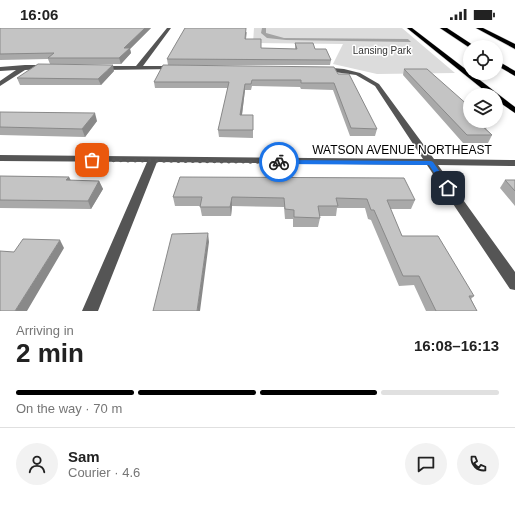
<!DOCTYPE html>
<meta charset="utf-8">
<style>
body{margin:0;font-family:Arial,sans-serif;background:#f2f2f2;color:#222;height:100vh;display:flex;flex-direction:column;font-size:15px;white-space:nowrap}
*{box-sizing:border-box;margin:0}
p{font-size:13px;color:#767676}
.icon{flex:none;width:22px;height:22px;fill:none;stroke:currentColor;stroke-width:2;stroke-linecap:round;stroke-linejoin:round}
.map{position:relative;height:283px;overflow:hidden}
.sheet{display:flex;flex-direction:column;background:#fff;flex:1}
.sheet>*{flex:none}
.buttons{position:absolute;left:463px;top:12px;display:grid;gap:8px}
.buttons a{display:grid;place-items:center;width:40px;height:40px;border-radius:50%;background:#fff;box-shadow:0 2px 6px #0003;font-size:20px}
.pin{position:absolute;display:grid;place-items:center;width:34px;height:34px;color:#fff;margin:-17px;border-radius:8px;box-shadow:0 2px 6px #0006}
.courier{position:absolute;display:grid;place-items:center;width:40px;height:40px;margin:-20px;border:3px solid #1a73e8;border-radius:50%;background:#fff;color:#222;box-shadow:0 1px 5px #0007}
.overview em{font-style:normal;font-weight:700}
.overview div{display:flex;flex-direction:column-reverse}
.overview{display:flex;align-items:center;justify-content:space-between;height:68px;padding:0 16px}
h1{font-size:26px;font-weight:700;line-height:30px}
.bar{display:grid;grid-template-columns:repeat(4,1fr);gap:6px 4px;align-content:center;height:48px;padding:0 16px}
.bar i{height:5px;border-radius:3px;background:#e0e0e0}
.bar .on{background:#000}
.bar p{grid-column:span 4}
.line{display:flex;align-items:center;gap:10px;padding:0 16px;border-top:1px solid #e0e0e0}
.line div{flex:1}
.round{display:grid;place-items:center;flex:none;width:42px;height:42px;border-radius:21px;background:#f2f2f2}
.status{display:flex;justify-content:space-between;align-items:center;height:28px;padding:0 20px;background:#fff;direction:ltr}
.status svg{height:11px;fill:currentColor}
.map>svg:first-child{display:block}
.green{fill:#dcdcdc}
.water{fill:#a3a3a3}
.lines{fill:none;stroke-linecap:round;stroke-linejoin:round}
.major-casing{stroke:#dbdbdb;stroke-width:1}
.highway-casing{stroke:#dbdbdb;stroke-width:1}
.minor{fill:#555;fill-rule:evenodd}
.major{fill:#000;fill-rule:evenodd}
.highway{fill:#000;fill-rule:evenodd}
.wall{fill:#a9a9a9}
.shaded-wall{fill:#898989}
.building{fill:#c4c4c4;stroke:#898989}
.route{fill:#1a73e8}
.done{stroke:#595959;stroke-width:4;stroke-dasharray:0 7.2}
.labels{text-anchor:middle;stroke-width:3;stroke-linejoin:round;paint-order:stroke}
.far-park-label{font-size:10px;fill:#333;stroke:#fff}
.street-label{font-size:12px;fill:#000;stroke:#fff}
</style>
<div class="status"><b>16:06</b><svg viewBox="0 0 49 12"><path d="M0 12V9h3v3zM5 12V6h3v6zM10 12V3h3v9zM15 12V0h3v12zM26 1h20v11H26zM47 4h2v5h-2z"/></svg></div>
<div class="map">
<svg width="515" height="283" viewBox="0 0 515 283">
<rect width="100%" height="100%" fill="#fff"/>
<!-- green -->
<path class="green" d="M254 0H402L455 45 377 46 333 36 343 16 253 15Z"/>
<!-- water -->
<path class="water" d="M262 0H266V5L284 10 408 11 411 14 286 12 267 10 261 5Z"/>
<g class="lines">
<defs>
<path id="major" d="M407 0H412L515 79V85L496 72V67H490Z"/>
<path id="highway" d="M440 0H447L476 19 470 20Z
M476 0H483L515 16V21Z
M496 32 515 43V48L496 37Z"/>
</defs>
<!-- major casing -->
<use href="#major" class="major-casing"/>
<!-- highway casing -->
<use href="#highway" class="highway-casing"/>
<!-- minor -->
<path class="minor" d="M167 0H171L143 38H174L177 40 176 41 100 42 97 40 100 38H136Z
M25 37H46L49 39 46 41 25 42 0 58V53L16 42 0 43V39Z
M322 39 344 41 360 45 379 56 434 131 515 132V138L438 137 515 244V262L510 261 427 137 157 134 98 283H82L147 134 0 133V127L423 131 375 58 356 47 320 42 319 41Z"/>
<!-- major -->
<use href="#major" class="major"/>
<!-- highway -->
<use href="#highway" class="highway"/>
</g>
<!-- wall -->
<path class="wall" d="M0 0H151L130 21 131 25 121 36H50L48 31 0 32Z
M247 4 246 11 261 20 295 21V15L315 21 331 32 330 37H168L167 31Z
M404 41 489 96 486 101 492 107 488 115H463L403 47Z
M114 43 101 57H20L17 50Z
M338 46 377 101 375 108H350L333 62 301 61 300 59 252 58 251 62H245L242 87H253V110L219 109 218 102 228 60H155L154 54Z
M0 84 97 93 85 109 0 107Z
M0 148 69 149 71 153H99L103 161 91 181 0 180Z
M180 149 415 172 411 181H390L402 208 474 268 471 271 477 283H426L414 257 399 258 371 192 368 191 365 180H337L336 188H319L320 190 318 199H293V191H285L284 179 232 178 231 188H202L200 178H175L173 169Z
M505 152H515V178L500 160Z"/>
<!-- shaded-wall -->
<path class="shaded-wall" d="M145 0H151L130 21 131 25 121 36 119 30 124 20Z
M113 37 114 43 101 57 98 51Z
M245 56V62L241 94 240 87Z
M95 85 97 93 85 109 82 101Z
M69 149 73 157 66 152Z
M99 153 103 161 91 181 88 173Z
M232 169V178L231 188 230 179Z
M208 205 209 214 200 283H197Z
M60 212 64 220 27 283H15Z"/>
<!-- building -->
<path class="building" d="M0 0H145L124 20H130L119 30H48L54 25 0 26Z
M185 0H246L245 11H261V20L297 21 295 15H313L315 21H326L331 32 167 31Z
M38 36 113 37 98 51 17 50Z
M163 37 334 39 338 46H349L377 101 351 100 334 55H301V52H252L251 56H245L240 87H253V102H218L229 54H154Z
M404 41H427L470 79V93H486L489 96H480L492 107H467Z
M0 84 95 85 82 101 0 99Z
M0 148 69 149 66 152 99 153 88 173 0 172Z
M180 149 404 150 415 172H387L402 208H438L474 268H469L477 283H436L419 248H403L374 182H371L367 171 336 170 338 178H318L320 190 294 189V182L285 181 284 170 232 169 230 179H200L202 169H173Z
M505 152H515V163Z
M208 205 197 283H153L172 206Z
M23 211 60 212 15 283H0V223L14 224Z"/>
<!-- route -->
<path class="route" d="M277 132 431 133 433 134 451 160 445 161 429 137 279 136 276 134Z"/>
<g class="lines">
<!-- done -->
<path class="done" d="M92 132 279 134"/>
</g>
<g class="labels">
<!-- far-park labels -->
<g class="far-park-label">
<text x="382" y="26">Lansing Park</text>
</g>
<!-- street labels -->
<g class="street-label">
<text x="402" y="126">WATSON AVENUE NORTHEAST</text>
</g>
</g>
</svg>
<div class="buttons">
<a><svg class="icon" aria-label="locate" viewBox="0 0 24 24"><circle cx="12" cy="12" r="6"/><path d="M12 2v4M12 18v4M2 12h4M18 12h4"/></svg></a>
<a><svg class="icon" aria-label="layers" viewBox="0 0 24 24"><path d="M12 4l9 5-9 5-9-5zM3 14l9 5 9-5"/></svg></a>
</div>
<div class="pin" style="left:92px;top:132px;background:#ea580c"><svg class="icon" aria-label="bag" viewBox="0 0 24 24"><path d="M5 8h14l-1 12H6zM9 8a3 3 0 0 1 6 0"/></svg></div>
<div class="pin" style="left:448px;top:160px;background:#1f2937"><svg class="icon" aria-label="home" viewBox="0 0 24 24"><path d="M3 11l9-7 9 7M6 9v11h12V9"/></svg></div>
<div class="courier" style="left:279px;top:134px"><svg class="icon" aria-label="bike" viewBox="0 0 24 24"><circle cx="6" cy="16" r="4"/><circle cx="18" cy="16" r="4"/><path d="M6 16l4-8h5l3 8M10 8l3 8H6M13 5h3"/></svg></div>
</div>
<section class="sheet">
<div class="overview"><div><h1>2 min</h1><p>Arriving in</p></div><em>16:08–16:13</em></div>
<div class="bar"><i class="on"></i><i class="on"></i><i class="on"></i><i></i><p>On the way · 70 m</p></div>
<div class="line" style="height:72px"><a class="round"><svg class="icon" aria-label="person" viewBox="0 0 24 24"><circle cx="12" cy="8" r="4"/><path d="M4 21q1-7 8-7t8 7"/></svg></a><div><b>Sam</b><p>Courier · 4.6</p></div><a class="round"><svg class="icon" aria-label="chat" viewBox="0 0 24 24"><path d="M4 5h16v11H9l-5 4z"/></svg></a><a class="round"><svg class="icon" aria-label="phone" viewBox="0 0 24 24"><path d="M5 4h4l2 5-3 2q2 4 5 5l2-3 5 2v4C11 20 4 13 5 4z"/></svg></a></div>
</section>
